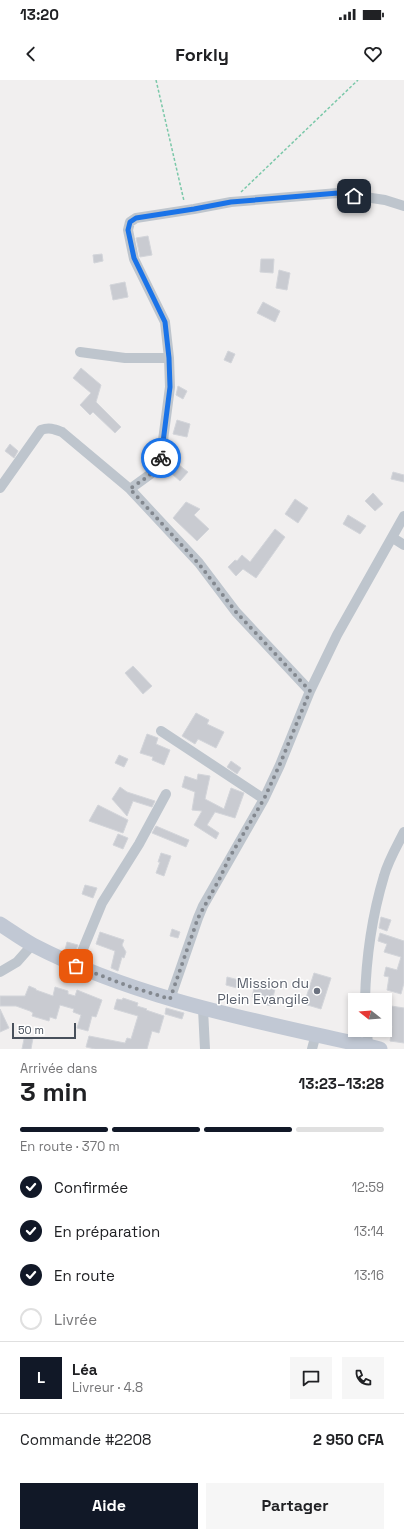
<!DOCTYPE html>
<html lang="fr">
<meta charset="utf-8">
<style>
body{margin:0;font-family:"Space Grotesk",sans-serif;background:#f6f6f6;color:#202124;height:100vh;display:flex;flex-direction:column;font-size:15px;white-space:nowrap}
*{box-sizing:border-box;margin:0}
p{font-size:13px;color:#757577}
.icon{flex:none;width:22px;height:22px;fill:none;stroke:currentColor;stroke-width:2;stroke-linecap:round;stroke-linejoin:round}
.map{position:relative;height:969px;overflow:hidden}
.side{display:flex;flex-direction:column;background:#fff;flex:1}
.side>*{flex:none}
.needle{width:26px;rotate:287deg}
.fabs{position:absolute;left:348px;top:913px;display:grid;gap:8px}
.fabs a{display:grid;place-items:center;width:44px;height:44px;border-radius:0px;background:#fff;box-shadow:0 2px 6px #0003;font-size:20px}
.scale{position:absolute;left:12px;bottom:10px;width:64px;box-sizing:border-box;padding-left:4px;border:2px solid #48505b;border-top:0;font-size:11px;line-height:14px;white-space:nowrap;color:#48505b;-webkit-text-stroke:3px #fff;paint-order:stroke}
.pin{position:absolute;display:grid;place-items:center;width:34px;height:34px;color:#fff;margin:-17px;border-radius:8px;box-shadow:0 2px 6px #0006}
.courier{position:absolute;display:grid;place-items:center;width:40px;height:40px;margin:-20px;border:3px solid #1a73e8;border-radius:50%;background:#fff;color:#222;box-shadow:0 1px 5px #0007}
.overview em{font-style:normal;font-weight:700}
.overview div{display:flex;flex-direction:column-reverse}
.overview{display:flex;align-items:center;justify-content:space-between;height:68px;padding:0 20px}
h1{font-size:26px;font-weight:700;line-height:30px}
.bar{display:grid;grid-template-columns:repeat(4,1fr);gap:6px 4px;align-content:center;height:48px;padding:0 20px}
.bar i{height:5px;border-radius:3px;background:#e0e0e0}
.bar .selected{background:#111827}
.bar p{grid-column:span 4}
.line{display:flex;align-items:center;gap:10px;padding:0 20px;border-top:1px solid #e0e0e0}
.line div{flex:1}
.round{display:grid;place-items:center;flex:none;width:42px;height:42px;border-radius:0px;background:#f6f6f6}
ol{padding:0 20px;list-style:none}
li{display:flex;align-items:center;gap:12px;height:44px}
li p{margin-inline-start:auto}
li .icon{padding:4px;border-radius:50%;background:#111827;color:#fff;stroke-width:4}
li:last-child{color:#757577}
li i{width:22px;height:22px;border:2px solid #e0e0e0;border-radius:50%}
.action{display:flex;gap:8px;margin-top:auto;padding:8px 20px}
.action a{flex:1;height:46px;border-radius:0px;background:#111827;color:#fff;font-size:16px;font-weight:700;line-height:46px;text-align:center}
.action a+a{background:#f6f6f6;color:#202124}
.status{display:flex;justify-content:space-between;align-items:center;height:28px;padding:0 20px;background:#fff;direction:ltr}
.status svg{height:11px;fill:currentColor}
header{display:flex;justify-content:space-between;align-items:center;height:52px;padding:0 20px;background:#fff;font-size:18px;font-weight:700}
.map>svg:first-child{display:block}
.building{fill:#c9cbd1;stroke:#d3d5da}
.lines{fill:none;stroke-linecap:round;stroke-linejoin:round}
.path{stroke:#7bc8a9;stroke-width:1.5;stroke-dasharray:3 2;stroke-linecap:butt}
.street{stroke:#bec5cd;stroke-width:10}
.secondary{stroke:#c1c8d4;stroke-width:15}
.done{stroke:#83888f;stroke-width:4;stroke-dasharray:0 7.2}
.route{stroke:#1a73e8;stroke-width:5}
.worship-dot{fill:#6b7280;stroke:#fff;stroke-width:1.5}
.labels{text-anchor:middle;stroke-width:3;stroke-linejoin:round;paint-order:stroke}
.worship-label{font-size:14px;fill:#5b616d;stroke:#fff;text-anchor:end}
</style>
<div class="status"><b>13:20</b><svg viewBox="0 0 49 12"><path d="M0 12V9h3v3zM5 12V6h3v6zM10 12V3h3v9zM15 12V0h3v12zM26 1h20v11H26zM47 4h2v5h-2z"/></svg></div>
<header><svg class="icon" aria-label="back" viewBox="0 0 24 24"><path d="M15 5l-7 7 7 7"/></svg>Forkly<svg class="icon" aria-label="heart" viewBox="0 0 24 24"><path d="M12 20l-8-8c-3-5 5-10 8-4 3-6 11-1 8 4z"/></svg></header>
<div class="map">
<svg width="404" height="969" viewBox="0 0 404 969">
<rect width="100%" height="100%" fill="#f1efef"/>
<!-- building -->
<path class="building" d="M148 156 152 175 140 177 136 158Z
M102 174 103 181 94 183 93 175Z
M261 179H274L273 193 260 192Z
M279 190 290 193 287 210 276 208Z
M125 202 128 217 113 220 110 205Z
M263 222 280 231 275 242 257 233Z
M228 271 235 274 231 283 224 280Z
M81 288 101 305 96 322 121 347 115 353 93 332 90 335 80 325 91 313 73 298Z
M178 306 187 311 183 319 176 315Z
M177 340 190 344 187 357 173 354Z
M10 364 18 371 14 378 5 371Z
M179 385 188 392 180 401 172 394Z
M393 392 404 395V402L391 399Z
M373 413 383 424 375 431 365 421Z
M295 419 308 428 298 443 285 434Z
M186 422 200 429 194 435 209 449 197 461 173 438Z
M348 435 366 446 360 454 343 444Z
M275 449 285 457 256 498 243 489 236 496 228 487 235 480 237 481 242 475 250 482Z
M133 586 152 606 143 614 125 593Z
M196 633 209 640 207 644 224 652 216 668 198 659 195 664 182 656Z
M147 654 158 658 156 664 170 670 164 685 152 680 153 677 140 673Z
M119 675 128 679 124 687 115 683Z
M231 681 241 688 237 694 227 687Z
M198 694 210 696 205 719 224 729 231 708 244 713 235 738 215 732 207 745 219 753 216 759 194 745 202 731 192 730 195 712 182 707 185 696 197 700Z
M120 707 127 712 155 721 152 727 133 721 127 736 112 719Z
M98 725 128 740 123 753 89 741Z
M156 746 189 760 186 767 152 753Z
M118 754 128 758 123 769 113 765Z
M161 773 171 776 164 796 156 793 160 782H158Z
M85 805 97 808 93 818 82 814Z
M381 837 391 840 387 851 379 848Z
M172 849 180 852 178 858 170 856Z
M100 852 124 860 122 865 126 872 124 878 122 877 118 891 111 888 115 871 96 864Z
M380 853 404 861V903L401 914 387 910 389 897 384 896 386 887 397 890 401 877 384 872 387 864 378 861Z
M67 862 78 865 75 872 65 870Z
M314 893 331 898 321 929 304 924Z
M227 897 239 900 237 908 226 905Z
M255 904 275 909 271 926 260 923 261 919 252 917Z
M29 906 36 909V910L53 916 55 907 68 911V914L75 916 77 910 102 920 96 937 92 936 88 951 77 948 81 935 73 932 74 929 60 925 56 939 50 937 49 941 32 936 33 933 30 931 16 926H0V916H25Z
M123 918 138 923 137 926 147 929 146 930 164 936 159 953 152 951 147 969H95L86 967 89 956 125 963 127 958 131 959 138 936 114 929 117 919 122 920Z
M385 925 404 928V963L390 961 392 946 385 945Z
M166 928 184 933 182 939 165 934Z
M0 929 9 948 0 952Z
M33 958 31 969H22L24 959Z"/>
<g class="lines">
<!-- path -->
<path class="path" d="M156 0 184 121
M241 112 358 0"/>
<!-- street -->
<path class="street" d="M80 272 125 278H169
M0 408 41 350C49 347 54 349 62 352L130 409 199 483 236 532 310 611
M130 409 156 390 160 383 170 307 169 278 165 242 134 179 128 150 130 142 136 138 194 129 231 122 338 113 385 120 404 126
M393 458 404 465
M161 651 264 719
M76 886 102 823 139 764 166 714
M0 892 17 882 32 865
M170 919 198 838 203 826 264 719 280 685 310 611 337 555 404 436
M365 920C366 879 372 836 384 796 388 781 397 766 404 752
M203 929 205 969
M367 950 368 966
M312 969 316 954"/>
<!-- secondary -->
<path class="secondary" d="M0 844C11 851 22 859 33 865 141 921 262 942 380 969"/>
</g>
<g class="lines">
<!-- done -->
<path class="done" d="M76 886 128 906 170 919 198 838 220 798 228 780 264 719 280 684 310 611 236 532 199 484 130 409C140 401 159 392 161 378"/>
<!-- route -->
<path class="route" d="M161 378 170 307 169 278 165 242 134 178 128 150 130 142 136 138 194 129 231 122 338 113 354 116"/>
</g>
<!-- markers -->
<circle class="worship-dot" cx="317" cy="911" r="4"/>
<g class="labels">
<!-- worship labels -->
<g class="worship-label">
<text x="309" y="908">Mission du<tspan x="309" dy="16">Plein Evangile</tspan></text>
</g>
</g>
</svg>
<div class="fabs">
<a><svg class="needle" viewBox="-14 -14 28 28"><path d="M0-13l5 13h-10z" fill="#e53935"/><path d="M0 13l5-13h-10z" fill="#757577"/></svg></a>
</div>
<div class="scale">50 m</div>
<div class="pin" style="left:76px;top:886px;background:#ea580c"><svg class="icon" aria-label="bag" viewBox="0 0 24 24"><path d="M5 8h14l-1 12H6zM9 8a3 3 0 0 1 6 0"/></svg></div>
<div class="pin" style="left:354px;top:116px;background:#1f2937"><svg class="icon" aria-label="home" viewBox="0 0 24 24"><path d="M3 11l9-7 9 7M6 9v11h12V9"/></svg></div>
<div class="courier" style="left:161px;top:378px"><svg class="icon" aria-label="bike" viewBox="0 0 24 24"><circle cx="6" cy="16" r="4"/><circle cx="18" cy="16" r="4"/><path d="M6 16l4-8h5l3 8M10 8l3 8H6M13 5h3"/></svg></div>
</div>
<section class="side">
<div class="overview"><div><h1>3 min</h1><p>Arrivée dans</p></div><em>13:23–13:28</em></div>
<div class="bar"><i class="selected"></i><i class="selected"></i><i class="selected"></i><i></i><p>En route · 370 m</p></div>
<ol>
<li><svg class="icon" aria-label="check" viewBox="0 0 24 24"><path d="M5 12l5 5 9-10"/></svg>Confirmée<p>12:59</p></li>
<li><svg class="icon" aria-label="check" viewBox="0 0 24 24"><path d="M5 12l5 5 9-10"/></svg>En préparation<p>13:14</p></li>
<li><svg class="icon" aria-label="check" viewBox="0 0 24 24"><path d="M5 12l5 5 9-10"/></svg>En route<p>13:16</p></li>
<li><i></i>Livrée</li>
</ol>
<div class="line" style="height:72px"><b class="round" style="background:#111827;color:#fff">L</b><div><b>Léa</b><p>Livreur · 4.8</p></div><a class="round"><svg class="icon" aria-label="chat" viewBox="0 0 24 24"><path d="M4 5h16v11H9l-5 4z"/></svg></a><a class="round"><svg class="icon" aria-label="phone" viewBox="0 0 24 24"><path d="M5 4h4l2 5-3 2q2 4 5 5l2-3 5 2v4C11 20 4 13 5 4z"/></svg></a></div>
<div class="line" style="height:52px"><div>Commande #2208</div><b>2 950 CFA</b></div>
<div class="action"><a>Aide</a><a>Partager</a></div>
</section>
